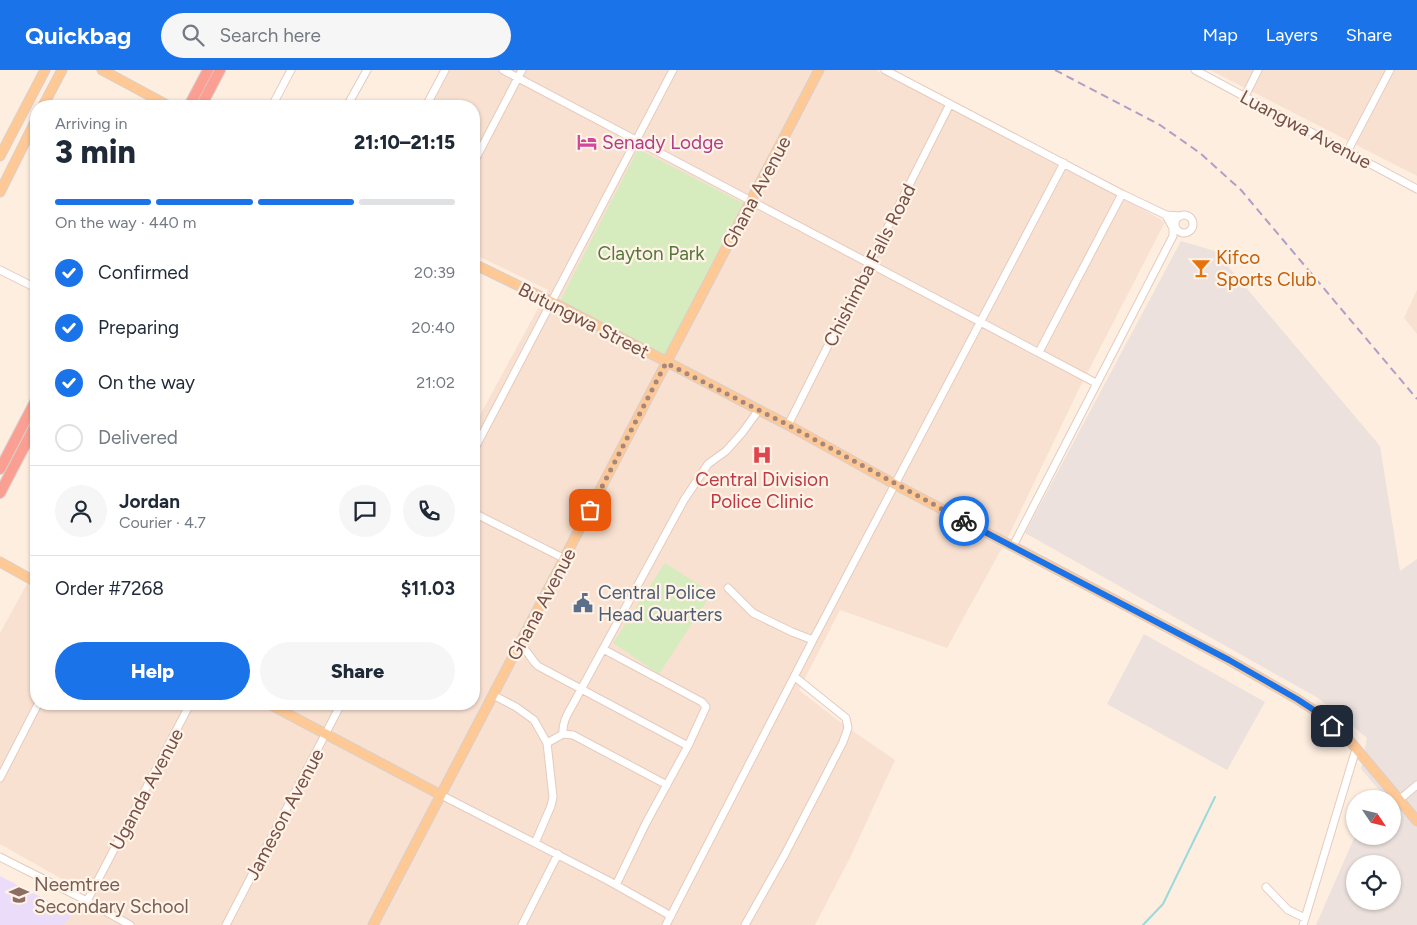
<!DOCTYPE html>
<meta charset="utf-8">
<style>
body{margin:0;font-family:Figtree,sans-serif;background:#f6f6f7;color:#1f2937;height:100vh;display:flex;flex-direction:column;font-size:19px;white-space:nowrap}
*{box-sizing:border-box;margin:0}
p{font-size:16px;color:#747a83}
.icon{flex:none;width:28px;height:28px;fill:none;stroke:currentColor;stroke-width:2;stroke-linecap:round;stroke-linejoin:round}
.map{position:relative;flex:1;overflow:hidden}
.drawer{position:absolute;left:30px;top:30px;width:450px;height:610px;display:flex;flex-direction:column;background:#fff;border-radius:20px;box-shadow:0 1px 4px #0004}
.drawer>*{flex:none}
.needle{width:32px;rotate:125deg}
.tools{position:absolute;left:1346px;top:720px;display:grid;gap:10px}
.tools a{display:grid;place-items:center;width:55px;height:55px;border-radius:50%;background:#fff;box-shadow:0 1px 4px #0004;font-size:25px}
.pin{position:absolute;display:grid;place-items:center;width:42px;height:42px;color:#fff;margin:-21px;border-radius:10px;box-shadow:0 2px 8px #0006}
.courier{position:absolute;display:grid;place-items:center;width:50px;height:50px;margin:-25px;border:4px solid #1a73e8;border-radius:50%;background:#fff;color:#222;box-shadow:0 1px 6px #0007}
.headline em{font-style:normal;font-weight:800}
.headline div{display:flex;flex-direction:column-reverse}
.headline{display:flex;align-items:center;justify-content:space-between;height:85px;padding:0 25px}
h1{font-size:32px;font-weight:800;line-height:38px}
.bar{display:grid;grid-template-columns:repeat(4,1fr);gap:8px 5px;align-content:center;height:60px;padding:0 25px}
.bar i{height:6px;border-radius:4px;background:#e0e1e3}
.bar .active{background:#1a73e8}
.bar p{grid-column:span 4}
.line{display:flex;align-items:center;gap:12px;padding:0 25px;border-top:1px solid #e0e1e3}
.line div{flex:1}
.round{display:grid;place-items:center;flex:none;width:52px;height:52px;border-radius:26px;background:#f6f6f7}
ol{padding:0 25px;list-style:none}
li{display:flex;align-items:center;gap:15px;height:55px}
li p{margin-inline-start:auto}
li .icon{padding:5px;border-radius:50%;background:#1a73e8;color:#fff;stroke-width:4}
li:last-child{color:#747a83}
li i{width:28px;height:28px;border:2px solid #e0e1e3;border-radius:50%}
.primary-button{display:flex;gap:10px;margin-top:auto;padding:10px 25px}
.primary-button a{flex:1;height:58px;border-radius:30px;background:#1a73e8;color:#fff;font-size:20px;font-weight:800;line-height:58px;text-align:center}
.primary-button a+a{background:#f6f6f7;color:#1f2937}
header{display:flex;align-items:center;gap:30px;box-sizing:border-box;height:70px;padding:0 25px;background:#1a73e8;color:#fff}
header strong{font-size:24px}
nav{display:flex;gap:28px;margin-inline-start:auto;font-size:18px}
.search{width:350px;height:45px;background:#f6f6f7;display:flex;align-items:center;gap:12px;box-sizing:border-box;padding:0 18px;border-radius:28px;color:#747a83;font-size:19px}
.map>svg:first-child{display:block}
.residential{fill:#f8e1d1}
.industrial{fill:#ece1dc;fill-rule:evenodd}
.education{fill:#ebddfa}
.green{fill:#d7ecbe}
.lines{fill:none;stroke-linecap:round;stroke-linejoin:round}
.stream{stroke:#99dada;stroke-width:2}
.minor-casing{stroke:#e4cbbf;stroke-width:9}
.major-casing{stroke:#d9cecb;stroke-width:11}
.highway-casing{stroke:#d9cecb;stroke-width:12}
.minor{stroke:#fff;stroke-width:7}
.major{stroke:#ffc996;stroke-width:9}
.highway{stroke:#fc9f93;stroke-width:10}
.rail{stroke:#af9fc7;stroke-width:2;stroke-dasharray:8 5;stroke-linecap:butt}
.done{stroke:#a6877c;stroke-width:5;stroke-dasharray:0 9}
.route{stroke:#1a73e8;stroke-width:6}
.labels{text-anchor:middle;stroke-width:4.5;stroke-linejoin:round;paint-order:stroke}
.street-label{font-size:19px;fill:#765046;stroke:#fff3e8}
.hotel-label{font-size:19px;fill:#b23c85;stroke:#fff3e8;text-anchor:start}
.park-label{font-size:19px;fill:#55773b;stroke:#fff3e8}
.food-label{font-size:19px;fill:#c56008;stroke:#fff3e8;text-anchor:start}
.health-label{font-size:19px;fill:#be3a42;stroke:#fff3e8}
.service-label{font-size:19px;fill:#4e5e75;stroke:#fff3e8;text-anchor:start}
.education-label{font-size:19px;fill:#785e54;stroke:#fff3e8;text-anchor:start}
</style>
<header>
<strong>Quickbag</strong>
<div class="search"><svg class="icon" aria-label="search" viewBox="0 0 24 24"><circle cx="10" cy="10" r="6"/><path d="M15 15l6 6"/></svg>Search here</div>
<nav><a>Map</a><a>Layers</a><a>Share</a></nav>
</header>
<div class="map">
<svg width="1417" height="855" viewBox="0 0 1417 855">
<rect width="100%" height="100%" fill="#feeee0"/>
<!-- residential -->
<path class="residential" d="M445 0H876L1117 124 1165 152 1078 321 1009 465 947 578 840 540 799 620 844 655 895 690 850 788 815 855H64L74 844 99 830 0 774V563L33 503 36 505V634H474V356L548 220 474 184V36H426Z
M1210 0H1417V107V106Z
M1417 220V264L1404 248Z"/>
<!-- industrial -->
<path class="industrial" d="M1181 171 1215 181 1380 376 1400 501 1417 489V855H1316L1355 766H1392V729H1387L1361 699 1367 668 1318 628 1025 463ZM1355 794H1392V831H1355Z
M1144 564 1265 632 1227 700 1107 634Z"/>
<!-- education -->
<path class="education" d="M0 806 74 844 64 855H0Z"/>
<!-- green -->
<path class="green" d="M638 79 743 133 664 287 559 233Z
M665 493 712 523 659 604 613 573Z"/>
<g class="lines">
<!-- stream -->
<path class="stream" d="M1143 855 1163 834 1215 727"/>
<defs>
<path id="minor" d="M503 0 1096 313
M885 0 1122 124 1166 145 1181 146
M1195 0 1417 119
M1245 26 1258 0
M272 36 291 0
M347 36 367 0
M426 36 445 0
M1347 82 1390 0
M474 92 522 0
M1175 154a9 9 0 1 1 18 0a9 9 0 1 1-18 0Z
M0 200 36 218
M1039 282 1122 124
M788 355 950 34
M474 380 673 0
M474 443 565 489
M1013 476 1173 166V158L1166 145
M728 518 753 543 792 562 813 570
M518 576C530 581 529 588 538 596L688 676
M603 579 702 632 706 637 688 676 646 753 616 815
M493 625 516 637 534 650 547 673 553 727 551 736 535 773
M563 664C562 653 567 645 572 636L684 430 708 394 726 381 742 363 758 341
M547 673 563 664 573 665 667 715
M0 708 38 634
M441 725 607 810 671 846
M1399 730 1417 715
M0 787 87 831 130 855
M1266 817 1288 840 1305 848
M87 831 190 634
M226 855 341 634
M522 855 558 784
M666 855 813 570 1064 93
M745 855 785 784 843 672 848 658 846 648 795 607
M1303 855 1356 679"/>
<path id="major" d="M102 0 169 36
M43 36 62 0
M0 86 45 0
M0 122 36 50
M474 194 552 232 788 355 896 415 1229 590 1297 629 1320 644 1349 670 1417 751
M0 492 36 512
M269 634 441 725
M373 855 819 0"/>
<path id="highway" d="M189 36 208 0
M201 36 220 0
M0 399 36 330
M0 423 36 354"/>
</defs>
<!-- minor casing -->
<use href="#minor" class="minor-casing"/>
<!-- major casing -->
<use href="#major" class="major-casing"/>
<!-- highway casing -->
<use href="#highway" class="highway-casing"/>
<!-- minor -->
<use href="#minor" class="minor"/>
<!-- major -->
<use href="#major" class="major"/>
<!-- highway -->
<use href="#highway" class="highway"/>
<!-- rail -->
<path class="rail" d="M1055 0 1160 55 1200 83 1241 120 1417 329"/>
</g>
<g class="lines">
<!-- done -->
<path class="done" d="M590 440 666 293 788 355 964 451"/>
<!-- route -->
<path class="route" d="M964 451 1229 590 1297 629 1320 644 1332 656"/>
</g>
<!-- icons -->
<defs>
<symbol id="hotel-bare" viewBox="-9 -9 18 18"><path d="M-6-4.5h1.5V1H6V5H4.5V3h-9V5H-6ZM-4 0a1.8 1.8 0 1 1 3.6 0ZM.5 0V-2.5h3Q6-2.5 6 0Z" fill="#d1479c" stroke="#fff3e8" stroke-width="2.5" paint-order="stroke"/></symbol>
<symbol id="bar-bare" viewBox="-9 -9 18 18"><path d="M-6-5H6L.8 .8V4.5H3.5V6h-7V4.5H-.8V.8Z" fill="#e8710a" stroke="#fff3e8" stroke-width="2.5" paint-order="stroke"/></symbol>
<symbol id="hospital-bare" viewBox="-9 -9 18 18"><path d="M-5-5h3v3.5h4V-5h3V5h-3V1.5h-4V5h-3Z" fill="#e0444e" stroke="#fff3e8" stroke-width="2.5" paint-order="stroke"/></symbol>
<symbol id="civic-bare" viewBox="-9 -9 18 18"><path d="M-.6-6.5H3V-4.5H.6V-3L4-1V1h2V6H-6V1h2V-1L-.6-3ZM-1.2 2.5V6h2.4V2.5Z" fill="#5c6f8a" stroke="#fff3e8" stroke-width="2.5" paint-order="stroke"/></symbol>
<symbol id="school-bare" viewBox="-9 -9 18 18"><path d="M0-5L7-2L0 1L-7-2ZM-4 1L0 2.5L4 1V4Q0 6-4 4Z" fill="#8d6e63" stroke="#fff3e8" stroke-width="2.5" paint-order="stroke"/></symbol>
</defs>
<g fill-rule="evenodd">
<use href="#hotel-bare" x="573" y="58" width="28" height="28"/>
<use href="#bar-bare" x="1187" y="184" width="28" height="28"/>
<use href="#hospital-bare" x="748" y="371" width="28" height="28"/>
<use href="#civic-bare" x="569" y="519" width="28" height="28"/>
<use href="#school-bare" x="5" y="811" width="28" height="28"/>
</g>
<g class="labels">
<!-- street labels -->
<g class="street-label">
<text transform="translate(1306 59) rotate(28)" y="7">Luangwa Avenue</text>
<text transform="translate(756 122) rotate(-62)" y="7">Ghana Avenue</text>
<text transform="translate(869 195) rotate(-63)" y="7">Chishimba Falls Road</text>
<text transform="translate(584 250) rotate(27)" y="7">Butungwa Street</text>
<text transform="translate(541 534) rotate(-62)" y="7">Ghana Avenue</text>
<text transform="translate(146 719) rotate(-62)" y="7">Uganda Avenue</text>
<text transform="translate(284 744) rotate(-62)" y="7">Jameson Avenue</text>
</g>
<!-- hotel labels -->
<g class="hotel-label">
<text x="602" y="79">Senady Lodge</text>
</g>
<!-- park labels -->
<g class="park-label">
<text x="651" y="190">Clayton Park</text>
</g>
<!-- food labels -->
<g class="food-label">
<text x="1216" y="194">Kifco<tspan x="1216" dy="22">Sports Club</tspan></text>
</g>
<!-- health labels -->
<g class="health-label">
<text x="762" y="416">Central Division<tspan x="762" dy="22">Police Clinic</tspan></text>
</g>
<!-- service labels -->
<g class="service-label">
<text x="598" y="529">Central Police<tspan x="598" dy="22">Head Quarters</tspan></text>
</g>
<!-- education labels -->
<g class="education-label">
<text x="34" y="821">Neemtree<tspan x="34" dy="22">Secondary School</tspan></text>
</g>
</g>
</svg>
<div class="tools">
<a><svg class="needle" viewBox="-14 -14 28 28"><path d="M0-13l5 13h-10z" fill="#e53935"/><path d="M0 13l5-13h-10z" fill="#747a83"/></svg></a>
<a><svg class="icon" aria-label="locate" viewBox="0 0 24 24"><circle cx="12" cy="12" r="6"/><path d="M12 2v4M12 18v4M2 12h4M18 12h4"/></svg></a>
</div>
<div class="pin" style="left:590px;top:440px;background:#ea580c"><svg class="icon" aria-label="bag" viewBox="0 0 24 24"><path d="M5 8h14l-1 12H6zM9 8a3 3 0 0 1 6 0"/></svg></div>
<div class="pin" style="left:1332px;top:656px;background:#1f2937"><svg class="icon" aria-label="home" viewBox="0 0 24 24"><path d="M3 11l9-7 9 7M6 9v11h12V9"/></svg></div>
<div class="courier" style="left:964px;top:451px"><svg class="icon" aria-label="bike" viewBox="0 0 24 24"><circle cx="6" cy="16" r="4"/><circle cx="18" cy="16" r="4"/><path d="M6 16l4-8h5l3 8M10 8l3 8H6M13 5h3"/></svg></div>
<section class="drawer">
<div class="headline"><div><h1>3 min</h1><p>Arriving in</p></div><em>21:10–21:15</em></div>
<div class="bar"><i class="active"></i><i class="active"></i><i class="active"></i><i></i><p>On the way · 440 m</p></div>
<ol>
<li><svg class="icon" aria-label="check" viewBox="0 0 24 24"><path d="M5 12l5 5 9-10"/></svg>Confirmed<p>20:39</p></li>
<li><svg class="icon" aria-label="check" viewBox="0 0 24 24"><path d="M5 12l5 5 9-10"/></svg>Preparing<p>20:40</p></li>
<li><svg class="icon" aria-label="check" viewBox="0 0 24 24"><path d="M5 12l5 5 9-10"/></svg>On the way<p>21:02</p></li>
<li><i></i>Delivered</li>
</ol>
<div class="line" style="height:90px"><a class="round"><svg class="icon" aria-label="person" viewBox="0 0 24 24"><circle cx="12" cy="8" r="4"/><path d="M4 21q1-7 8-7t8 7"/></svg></a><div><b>Jordan</b><p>Courier · 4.7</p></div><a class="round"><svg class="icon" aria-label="chat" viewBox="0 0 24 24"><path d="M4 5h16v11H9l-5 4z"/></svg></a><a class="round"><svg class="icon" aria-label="phone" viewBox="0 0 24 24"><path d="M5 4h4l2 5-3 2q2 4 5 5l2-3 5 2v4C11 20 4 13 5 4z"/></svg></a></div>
<div class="line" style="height:65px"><div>Order #7268</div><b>$11.03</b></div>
<div class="primary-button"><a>Help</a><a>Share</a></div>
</section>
</div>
